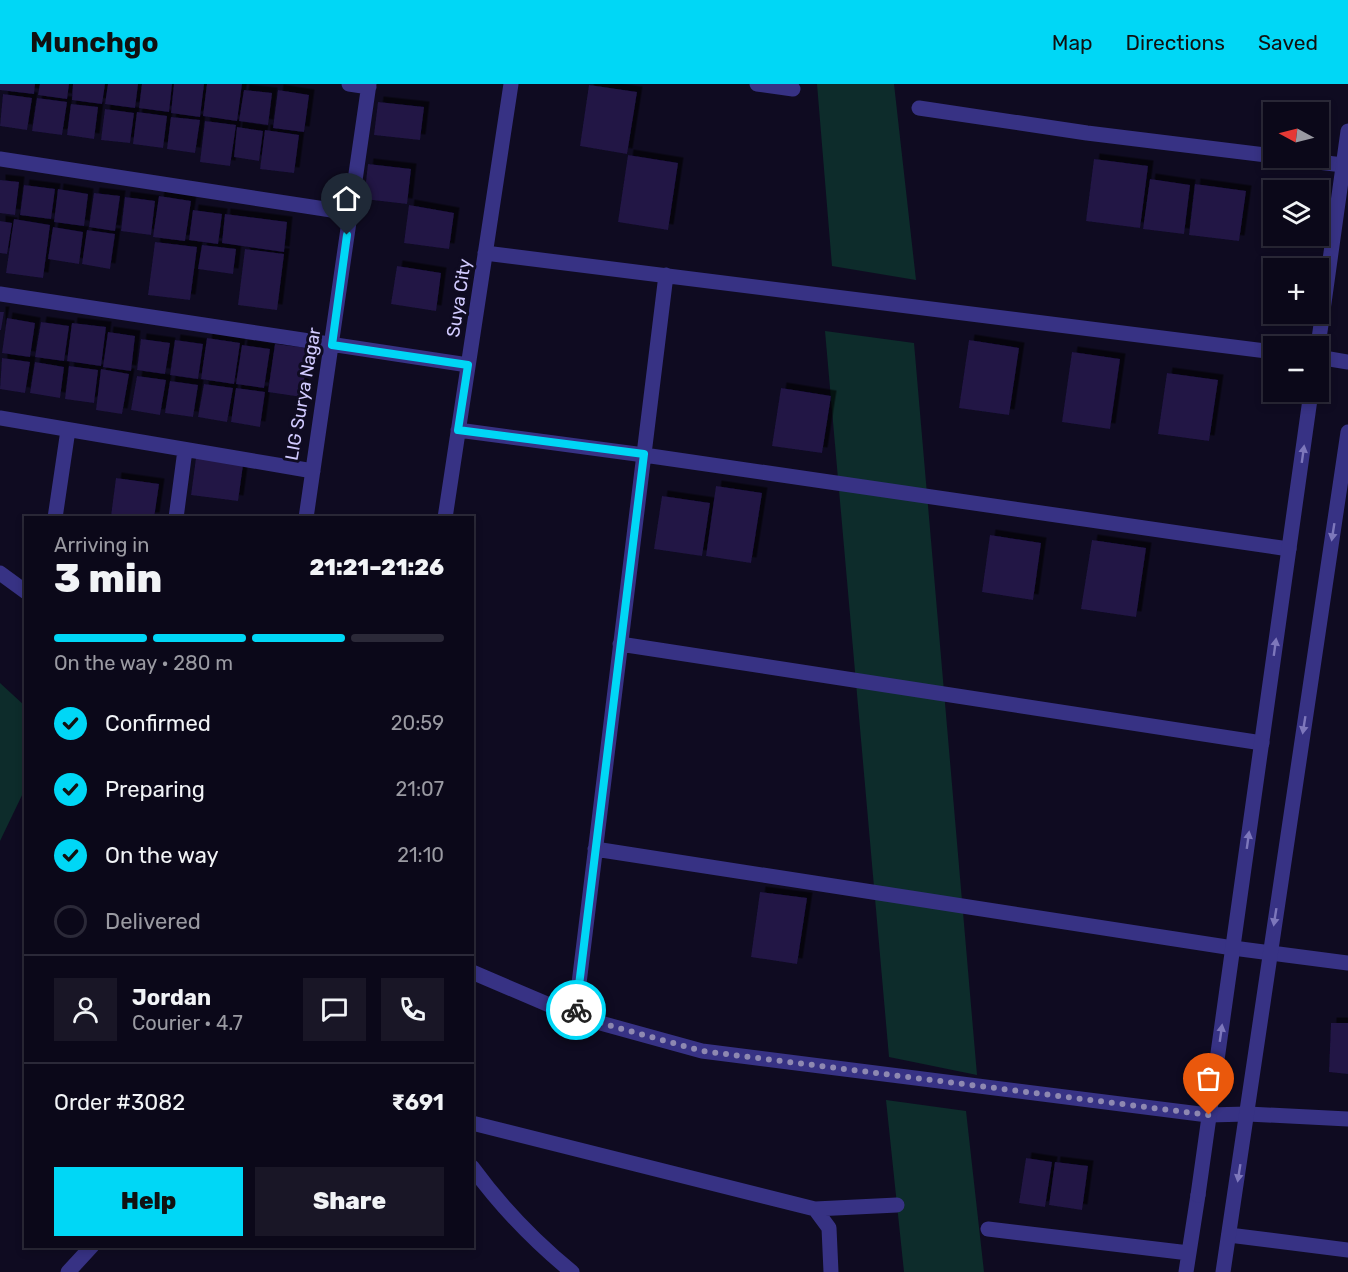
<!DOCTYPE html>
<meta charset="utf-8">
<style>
body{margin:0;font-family:Rubik,sans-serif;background:#191626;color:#f1f3f6;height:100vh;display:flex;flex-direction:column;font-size:22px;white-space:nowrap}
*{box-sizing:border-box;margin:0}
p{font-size:20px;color:#9a9aa2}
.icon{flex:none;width:33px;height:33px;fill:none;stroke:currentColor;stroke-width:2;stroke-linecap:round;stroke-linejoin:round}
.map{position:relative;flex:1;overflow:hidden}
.sheet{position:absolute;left:24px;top:432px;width:450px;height:732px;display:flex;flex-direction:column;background:#0b0819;border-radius:0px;box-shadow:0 3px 9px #0003,0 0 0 2px #2b2938}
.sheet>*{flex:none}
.needle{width:39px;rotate:277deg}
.controls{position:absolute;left:1263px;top:18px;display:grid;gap:12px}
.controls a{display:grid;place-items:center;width:66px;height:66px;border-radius:0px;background:#0b0819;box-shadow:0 3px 9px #0003,0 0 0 2px #2b2938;font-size:30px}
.pin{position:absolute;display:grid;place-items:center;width:51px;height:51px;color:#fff;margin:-62px -26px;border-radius:50% 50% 50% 0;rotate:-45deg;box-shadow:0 0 6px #0007}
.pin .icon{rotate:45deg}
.courier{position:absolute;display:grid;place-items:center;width:60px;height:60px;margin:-30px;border:4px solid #00d7f6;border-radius:50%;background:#fff;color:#222;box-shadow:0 2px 8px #0007}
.headline em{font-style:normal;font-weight:800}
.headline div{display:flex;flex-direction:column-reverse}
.headline{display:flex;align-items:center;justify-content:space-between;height:102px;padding:0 30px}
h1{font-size:39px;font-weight:800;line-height:45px}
.bar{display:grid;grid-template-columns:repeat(4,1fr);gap:9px 6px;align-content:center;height:72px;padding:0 30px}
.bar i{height:8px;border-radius:4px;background:#2b2938}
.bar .selected{background:#00d7f6}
.bar p{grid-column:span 4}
.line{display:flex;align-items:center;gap:15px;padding:0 30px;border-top:2px solid #2b2938}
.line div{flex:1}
.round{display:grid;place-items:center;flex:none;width:63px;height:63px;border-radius:0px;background:#191626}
ol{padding:0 30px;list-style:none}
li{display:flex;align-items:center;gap:18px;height:66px}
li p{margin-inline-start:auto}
li .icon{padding:6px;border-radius:50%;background:#00d7f6;color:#111;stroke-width:4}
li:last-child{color:#9a9aa2}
li i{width:33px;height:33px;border:3px solid #2b2938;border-radius:50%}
.button{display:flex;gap:12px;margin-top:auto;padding:12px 30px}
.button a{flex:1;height:69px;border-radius:0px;background:#00d7f6;color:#111;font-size:24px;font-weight:800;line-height:69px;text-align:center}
.button a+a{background:#191626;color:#f1f3f6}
header{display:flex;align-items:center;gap:36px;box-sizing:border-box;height:84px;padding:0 30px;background:#00d7f6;color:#111}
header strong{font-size:28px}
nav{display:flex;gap:33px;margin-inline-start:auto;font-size:21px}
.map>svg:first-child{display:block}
.green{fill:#0d2c2b}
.building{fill:#201544;filter:url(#shadow)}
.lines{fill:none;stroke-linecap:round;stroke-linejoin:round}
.minor{stroke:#373284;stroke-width:15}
.tertiary{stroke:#373284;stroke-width:15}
.oneway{fill:#7d77bb}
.done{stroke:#8e88b1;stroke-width:6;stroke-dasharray:0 10.8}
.route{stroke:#00d7f6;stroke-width:8}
.labels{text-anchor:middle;stroke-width:6;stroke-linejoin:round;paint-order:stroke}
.street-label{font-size:18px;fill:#d2cbff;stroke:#0f0b21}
</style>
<header>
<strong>Munchgo</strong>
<nav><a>Map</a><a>Directions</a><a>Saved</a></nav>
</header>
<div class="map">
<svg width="1348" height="1188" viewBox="0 0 1348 1188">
<defs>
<filter id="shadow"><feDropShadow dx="5.5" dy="-5.5" stdDeviation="0" flood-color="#0009"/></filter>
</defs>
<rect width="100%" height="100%" fill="#0f0b21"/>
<!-- green -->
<path class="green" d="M817 0H894L916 196 832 182Z
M825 247 914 259 977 991 889 973Z
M0 599 25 622V705L0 757Z
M886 1016 966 1027 984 1188H904Z"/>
<!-- building -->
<path class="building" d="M0 0H35L34 10 0 6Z
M40 0H69L67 15 38 11Z
M73 0H105L102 20 72 16Z
M108 0H138L135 24 105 20Z
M142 0H172L169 28 139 24Z
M174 0H204L200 33 171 29Z
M207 0H242L237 37 203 32Z
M589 1 637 8 627 70 580 62Z
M244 6 272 9 268 41 239 37Z
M278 6 309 11 304 48 273 44Z
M3 10 32 14 27 46 0 42Z
M37 14 67 18 62 51 32 47Z
M378 18 424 23 420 56 374 51Z
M71 20 98 23 94 55 67 51Z
M105 25 134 29 130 59 101 56Z
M137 28 167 32 163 64 133 60Z
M171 33 200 36 195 69 167 65Z
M205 37 236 41 230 82 200 78Z
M237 43 263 47 259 77 234 73Z
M265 46 299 51 294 89 260 85Z
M628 71 678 79 668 146 618 138Z
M1094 75 1148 82 1140 144 1086 137Z
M368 80 411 85 407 120 364 115Z
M1150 95 1190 101 1184 150 1143 145Z
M0 96 19 98 15 131 0 129Z
M1195 100 1246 107 1239 157 1189 151Z
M24 101 55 105 51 135 20 131Z
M58 105 88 110 84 142 54 138Z
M94 109 120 112 115 147 89 143Z
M159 112 191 117 185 157 153 153Z
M125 113 155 117 151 151 121 147Z
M409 121 454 129 449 165 404 159Z
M193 126 222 130 218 160 189 156Z
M225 130 287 138 284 168 222 159Z
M14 135 50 141 43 194 6 189Z
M0 137 12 139 7 170 0 169Z
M53 143 83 148 79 180 48 175Z
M87 146 115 150 110 185 82 180Z
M155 158 197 163 190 216 148 211Z
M202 161 236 165 233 190 198 185Z
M245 165 284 170 277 226 238 221Z
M397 182 441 189 436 227 391 220Z
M0 228H4L1 246H0Z
M7 234 35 239 30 273 2 269Z
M41 238 69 242 64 277 35 273Z
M72 239 106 243 101 282 67 277Z
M108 248 135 252 131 287 103 283Z
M207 254 240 259 234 300 201 295Z
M141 255 170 259 165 290 137 286Z
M175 256 203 260 198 295 170 291Z
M969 256 1019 264 1009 331 959 324Z
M275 260 308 264 302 313 268 308Z
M242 261 270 265 264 304 236 300Z
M1072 268 1120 275 1110 345 1062 338Z
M2 274 30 278 25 309 0 305Z
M35 278 64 283 60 314 30 309Z
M69 282 98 286 94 319 65 315Z
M101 285 129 290 122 330 96 326Z
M1167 289 1218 296 1209 357 1158 350Z
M137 292 166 296 160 331 131 326Z
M170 297 198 301 193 333 165 329Z
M204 300 233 304 227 338 198 333Z
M236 304 265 308 260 343 231 338Z
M781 304 831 312 822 369 772 362Z
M196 374 243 381 238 417 191 411Z
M116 394 159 400 154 434 111 432Z
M716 402 762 409 751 479 706 472Z
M662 412 710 419 702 472 654 465Z
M990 451 1041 459 1033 516 982 508Z
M1092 456 1146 464 1136 533 1081 525Z
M760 808 807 814 797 880 751 873Z
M1331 939H1348V990L1329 988Z
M1026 1074 1052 1078 1045 1123 1019 1119Z
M1055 1078 1088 1082 1082 1126 1049 1121Z"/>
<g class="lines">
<!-- minor -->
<path class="minor" d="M349 0 369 3
M757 0 793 5
M919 24 1087 49 1274 72
M1284 74 1343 81
M0 75 351 129
M485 169 1274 268
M0 210 468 281
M1318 273 1348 278
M0 334 313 387
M458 346 644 371 1289 465
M55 434 68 346
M176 434 185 366
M306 434 369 0
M445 434 511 0
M0 489 26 508
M620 560 1262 659
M595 765 1233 864 1348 879
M472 888 575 932 702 967 1208 1031 1248 1030 1348 1035
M575 932 666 191
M472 1039 815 1125 897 1121
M472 1083C502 1124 533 1156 572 1188
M815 1125 829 1144 831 1188
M988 1145 1189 1169
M1229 1151 1348 1166
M68 1188 92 1162
M1186 1188 1198 1111"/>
<!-- tertiary -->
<path class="tertiary" d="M1318 262 1348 47
M1198 1111 1311 308
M1223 1188 1348 348"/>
</g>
<!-- one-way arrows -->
<defs><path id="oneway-solid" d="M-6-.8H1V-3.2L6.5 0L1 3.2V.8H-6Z" transform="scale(1.5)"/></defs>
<g class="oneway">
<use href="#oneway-solid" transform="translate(1303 370) rotate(-82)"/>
<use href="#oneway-solid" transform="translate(1333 448) rotate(99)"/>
<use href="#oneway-solid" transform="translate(1275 563) rotate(-82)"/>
<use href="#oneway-solid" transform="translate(1304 641) rotate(99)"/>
<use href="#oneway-solid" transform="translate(1248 756) rotate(-82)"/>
<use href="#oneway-solid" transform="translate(1275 833) rotate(99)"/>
<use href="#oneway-solid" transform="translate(1221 949) rotate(-82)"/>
<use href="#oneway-solid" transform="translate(1239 1089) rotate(99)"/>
</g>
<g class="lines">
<!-- done -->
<path class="done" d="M576 926 575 932 702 967 1209 1031"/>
<!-- route -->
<path class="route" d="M347 151 332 261 468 281 458 346 644 370 576 926"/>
</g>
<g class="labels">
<!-- street labels -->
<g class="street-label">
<text transform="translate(459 214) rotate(-81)" y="6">Suya City</text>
<text transform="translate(303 310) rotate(-80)" y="6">LIG Surya Nagar</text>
</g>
</g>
</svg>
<div class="controls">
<a><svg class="needle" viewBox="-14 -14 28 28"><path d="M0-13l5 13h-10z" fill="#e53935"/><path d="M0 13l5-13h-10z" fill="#9a9aa2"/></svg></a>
<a><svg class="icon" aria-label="layers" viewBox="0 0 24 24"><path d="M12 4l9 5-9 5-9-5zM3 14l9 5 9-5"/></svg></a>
<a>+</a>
<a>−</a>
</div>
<div class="pin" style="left:1209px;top:1031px;background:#ea580c"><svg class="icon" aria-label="bag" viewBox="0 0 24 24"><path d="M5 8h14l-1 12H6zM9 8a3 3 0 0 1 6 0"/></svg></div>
<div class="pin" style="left:347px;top:151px;background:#1f2937"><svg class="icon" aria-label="home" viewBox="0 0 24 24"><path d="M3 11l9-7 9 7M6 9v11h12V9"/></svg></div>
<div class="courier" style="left:576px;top:926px"><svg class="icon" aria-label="bike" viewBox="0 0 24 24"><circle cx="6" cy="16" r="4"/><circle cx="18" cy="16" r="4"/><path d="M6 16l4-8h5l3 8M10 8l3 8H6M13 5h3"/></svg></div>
<section class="sheet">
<div class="headline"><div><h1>3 min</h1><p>Arriving in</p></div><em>21:21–21:26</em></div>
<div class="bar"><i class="selected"></i><i class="selected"></i><i class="selected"></i><i></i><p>On the way · 280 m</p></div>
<ol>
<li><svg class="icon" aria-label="check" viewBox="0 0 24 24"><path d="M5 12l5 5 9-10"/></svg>Confirmed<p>20:59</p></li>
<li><svg class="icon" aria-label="check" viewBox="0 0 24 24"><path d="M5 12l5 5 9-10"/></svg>Preparing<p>21:07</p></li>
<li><svg class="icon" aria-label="check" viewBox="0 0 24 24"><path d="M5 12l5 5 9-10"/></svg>On the way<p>21:10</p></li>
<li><i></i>Delivered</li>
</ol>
<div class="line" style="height:108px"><a class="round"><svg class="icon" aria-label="person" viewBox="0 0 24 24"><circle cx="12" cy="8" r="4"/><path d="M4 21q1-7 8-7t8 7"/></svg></a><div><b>Jordan</b><p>Courier · 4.7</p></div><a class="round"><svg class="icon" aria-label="chat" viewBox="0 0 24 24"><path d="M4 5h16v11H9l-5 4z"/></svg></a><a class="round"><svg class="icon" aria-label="phone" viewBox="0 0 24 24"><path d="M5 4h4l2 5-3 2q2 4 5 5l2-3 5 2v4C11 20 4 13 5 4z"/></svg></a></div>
<div class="line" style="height:78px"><div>Order #3082</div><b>₹691</b></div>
<div class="button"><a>Help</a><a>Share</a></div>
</section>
</div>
